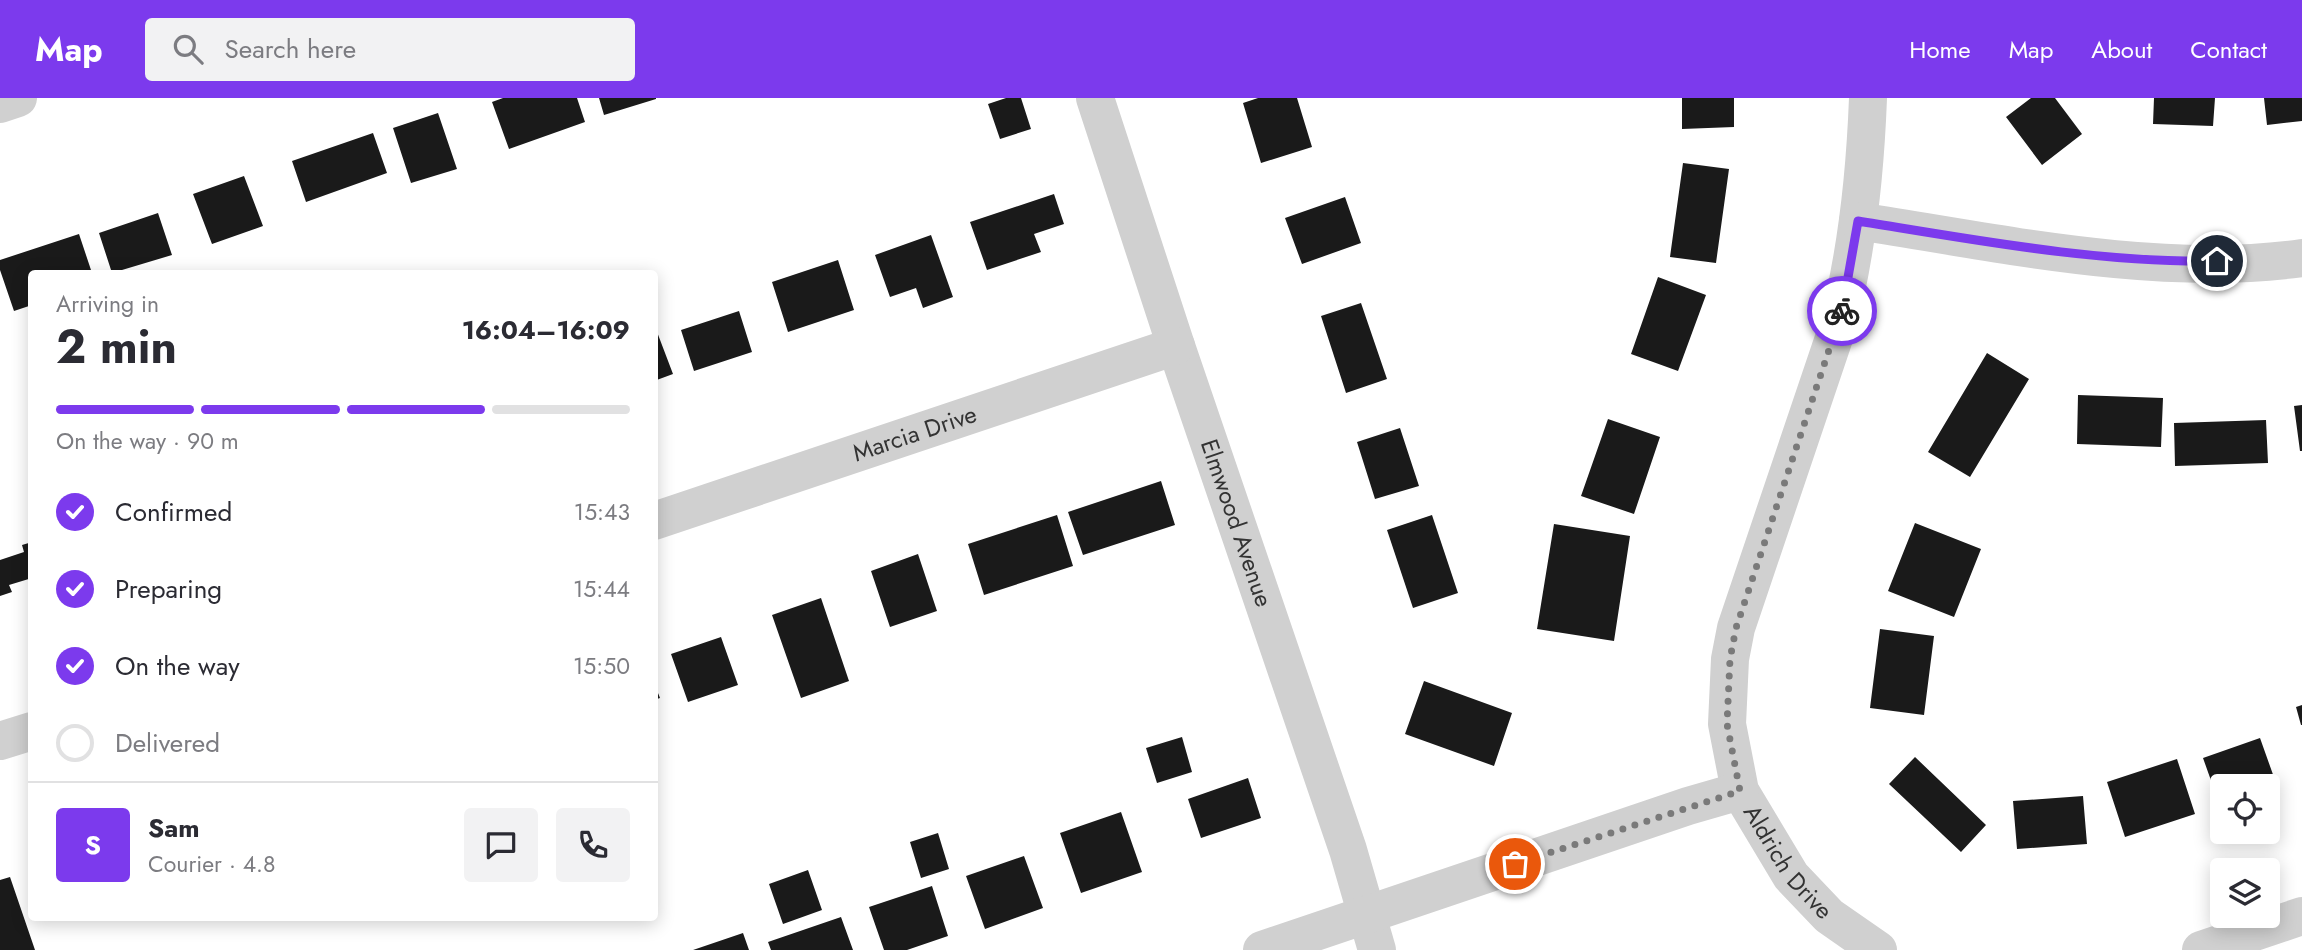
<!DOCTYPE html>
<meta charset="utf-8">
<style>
body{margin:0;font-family:Jost,sans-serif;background:#f2f2f3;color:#2b2b33;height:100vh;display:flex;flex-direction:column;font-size:26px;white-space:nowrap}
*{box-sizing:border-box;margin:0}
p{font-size:23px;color:#7c7c81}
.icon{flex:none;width:38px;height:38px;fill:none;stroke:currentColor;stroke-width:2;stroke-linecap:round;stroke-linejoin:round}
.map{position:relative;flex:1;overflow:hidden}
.sheet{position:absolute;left:28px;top:172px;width:630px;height:651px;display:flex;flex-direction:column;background:#fff;border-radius:7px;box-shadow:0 4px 18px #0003}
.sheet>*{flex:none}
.buttons{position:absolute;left:2210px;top:676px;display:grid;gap:14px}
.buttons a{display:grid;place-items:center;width:70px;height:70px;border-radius:7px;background:#fff;box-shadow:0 4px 18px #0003;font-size:35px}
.pin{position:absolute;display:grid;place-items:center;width:60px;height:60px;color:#fff;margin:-30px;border:4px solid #fff;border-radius:50%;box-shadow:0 2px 7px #0007}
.courier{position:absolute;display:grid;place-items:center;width:70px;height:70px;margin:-35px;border:5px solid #7c3aed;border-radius:50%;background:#fff;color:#222;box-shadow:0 2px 9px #0007}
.headline em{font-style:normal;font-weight:700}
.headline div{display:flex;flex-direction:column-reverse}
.headline{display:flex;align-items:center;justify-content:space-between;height:119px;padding:0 28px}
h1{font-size:46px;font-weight:700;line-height:52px}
.bar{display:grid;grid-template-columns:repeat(4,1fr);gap:10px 7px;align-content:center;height:84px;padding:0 28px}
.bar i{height:9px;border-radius:5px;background:#e1e1e2}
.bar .on{background:#7c3aed}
.bar p{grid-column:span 4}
.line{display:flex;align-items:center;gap:18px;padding:0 28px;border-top:2px solid #e1e1e2}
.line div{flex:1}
.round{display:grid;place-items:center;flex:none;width:74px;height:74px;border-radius:7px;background:#f2f2f3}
ol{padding:0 28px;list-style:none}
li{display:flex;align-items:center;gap:21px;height:77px}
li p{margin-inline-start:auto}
li .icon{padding:7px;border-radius:50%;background:#7c3aed;color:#fff;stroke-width:4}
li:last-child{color:#7c7c81}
li i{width:38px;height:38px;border:4px solid #e1e1e2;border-radius:50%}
header{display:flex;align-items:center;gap:42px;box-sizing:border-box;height:98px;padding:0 35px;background:#7c3aed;color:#fff}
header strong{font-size:33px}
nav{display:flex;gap:38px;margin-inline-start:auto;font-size:24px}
.search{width:490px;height:63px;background:#f2f2f3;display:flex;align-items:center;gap:18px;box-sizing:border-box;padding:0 24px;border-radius:7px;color:#7c7c81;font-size:26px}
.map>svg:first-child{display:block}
.building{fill:#1a1a1a}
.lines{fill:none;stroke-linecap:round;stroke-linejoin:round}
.street{stroke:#d0d0d0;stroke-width:38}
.done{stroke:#7a7a7a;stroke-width:7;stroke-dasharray:0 12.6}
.route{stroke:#7c3aed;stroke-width:9}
.labels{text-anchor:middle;stroke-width:7;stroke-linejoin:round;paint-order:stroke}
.street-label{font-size:24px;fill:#333;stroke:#fff}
</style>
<header>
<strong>Map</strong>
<div class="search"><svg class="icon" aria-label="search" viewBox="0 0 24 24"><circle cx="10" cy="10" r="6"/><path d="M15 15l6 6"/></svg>Search here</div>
<nav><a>Home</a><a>Map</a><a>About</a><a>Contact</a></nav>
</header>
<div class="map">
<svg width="2302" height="852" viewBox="0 0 2302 852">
<rect width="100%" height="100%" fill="#fff"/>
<!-- building -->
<path class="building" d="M503 0H577L585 24 509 51 492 4Z
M599 0H656V1L604 17Z
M1006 0H1021L1031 31 1000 41 988 6Z
M1258 0H1297L1312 49 1261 65 1243 5Z
M1682 0H1734V29L1682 31Z
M2031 0H2055L2082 36 2042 67 2006 19Z
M2154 0H2215L2213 28 2153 26Z
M2264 0H2302V23L2267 27Z
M438 15 457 71 411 85 393 30Z
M373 35 387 75 306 104 292 63Z
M1683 65 1729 71 1716 165 1670 159Z
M244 78 263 128 212 146 193 96Z
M1054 96 1064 126 1034 136 1041 154 987 172 970 124Z
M1345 99 1361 145 1302 166 1285 120Z
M158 115 172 157 112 175 99 135Z
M79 136 92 175H32V207L14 213 0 172V162Z
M931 137 953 199 923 210 916 190 890 199 875 157Z
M838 162 854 212 788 234 772 184Z
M1658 179 1706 197 1678 273 1631 256Z
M1361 205 1387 281 1346 295 1321 218Z
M739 213 752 254 694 273 681 232Z
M654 226 673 276 654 283Z
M1987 255 2029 281 1970 379 1928 354Z
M2078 297 2163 300 2161 349 2077 346Z
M2302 307V353H2300L2294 308Z
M1608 321 1660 339 1634 416 1581 398Z
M2266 322 2268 365 2175 368 2174 325Z
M1400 330 1419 388 1375 401 1357 344Z
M1161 383 1175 427 1083 457 1068 414Z
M1057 417 1073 468 984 497 968 446Z
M1432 417 1458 495 1413 510 1387 432Z
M1915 425 1981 451 1954 519 1888 493Z
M1554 426 1630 438 1614 543 1537 531Z
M32 444V480L9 487 12 494 0 498V462L24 454 22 447Z
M918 456 937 513 890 529 871 473Z
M821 500 849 583 801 600 772 517Z
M1880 531 1934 538 1924 617 1870 610Z
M721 539 738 587 688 604 671 556Z
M1424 583 1512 615 1494 668 1405 636Z
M654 585 660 600 654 602Z
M2302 607V627H2301L2296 609Z
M1182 639 1192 674 1157 685 1146 650Z
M2260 640 2276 685 2268 688H2222V704L2219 705 2203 660Z
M1915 659 1986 727 1961 754 1889 686Z
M2177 661 2195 716 2125 739 2107 684Z
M1248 680 1261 720 1201 740 1188 701Z
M2083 698 2087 746 2017 751 2013 703Z
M1121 714 1142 774 1081 795 1060 735Z
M938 735 949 771 921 780 910 744Z
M1024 758 1043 810 985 831 966 778Z
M808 772 822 812 783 826 769 786Z
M10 779 35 852H0V782Z
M932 788 948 838 907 852H884L869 809Z
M841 819 853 852H771L768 844Z
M743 835 749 852H693Z"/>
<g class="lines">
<!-- street -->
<g class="street">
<path id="s1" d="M1095 0 1176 248 1348 752 1377 852"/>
<path id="s2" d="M1868 0C1865 79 1857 157 1836 234L1736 530 1730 561 1727 626 1740 693 1791 778 1829 818 1878 852"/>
<path d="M0 6 18 0"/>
<path d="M1858 123C1999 145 2160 180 2302 160"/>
<path id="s3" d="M654 423 1176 248"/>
<path d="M0 643 32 633"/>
<path d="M1262 852 1688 708 1740 693"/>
<path d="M2201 852 2302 818"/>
</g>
</g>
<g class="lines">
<!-- done -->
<path class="done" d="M1515 766 1740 693 1727 626 1730 561 1736 530 1842 213"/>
<!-- route -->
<path class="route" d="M1842 213 1858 123C1977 142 2097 165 2217 163"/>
</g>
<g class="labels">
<!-- street labels -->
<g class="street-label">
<text dy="8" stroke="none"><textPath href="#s3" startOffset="275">Marcia Drive</textPath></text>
<text dy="8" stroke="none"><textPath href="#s1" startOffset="448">Elmwood Avenue</textPath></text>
<text dy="8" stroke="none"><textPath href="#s2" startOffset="800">Aldrich Drive</textPath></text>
</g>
</g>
</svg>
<div class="buttons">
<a><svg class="icon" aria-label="locate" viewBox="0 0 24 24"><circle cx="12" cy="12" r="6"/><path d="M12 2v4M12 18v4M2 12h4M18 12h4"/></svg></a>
<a><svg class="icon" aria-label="layers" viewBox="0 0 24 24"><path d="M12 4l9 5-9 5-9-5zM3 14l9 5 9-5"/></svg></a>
</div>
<div class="pin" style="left:1515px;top:766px;background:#ea580c"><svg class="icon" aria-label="bag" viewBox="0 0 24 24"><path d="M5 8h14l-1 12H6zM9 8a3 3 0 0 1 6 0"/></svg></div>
<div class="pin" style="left:2217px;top:163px;background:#1f2937"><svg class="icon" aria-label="home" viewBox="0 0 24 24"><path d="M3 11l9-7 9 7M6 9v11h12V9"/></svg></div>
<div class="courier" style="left:1842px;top:213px"><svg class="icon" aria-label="bike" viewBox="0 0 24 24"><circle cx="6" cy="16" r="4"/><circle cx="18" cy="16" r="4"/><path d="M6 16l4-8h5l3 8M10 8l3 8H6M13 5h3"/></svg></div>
<section class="sheet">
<div class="headline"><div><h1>2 min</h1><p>Arriving in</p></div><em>16:04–16:09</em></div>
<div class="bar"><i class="on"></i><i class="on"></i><i class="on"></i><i></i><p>On the way · 90 m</p></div>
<ol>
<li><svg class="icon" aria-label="check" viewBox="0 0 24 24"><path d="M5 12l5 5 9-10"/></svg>Confirmed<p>15:43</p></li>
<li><svg class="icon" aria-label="check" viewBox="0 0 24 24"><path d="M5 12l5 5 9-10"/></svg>Preparing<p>15:44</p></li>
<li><svg class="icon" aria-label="check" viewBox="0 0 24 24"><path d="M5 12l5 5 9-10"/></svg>On the way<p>15:50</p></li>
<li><i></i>Delivered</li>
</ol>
<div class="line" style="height:126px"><b class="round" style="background:#7c3aed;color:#fff">S</b><div><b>Sam</b><p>Courier · 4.8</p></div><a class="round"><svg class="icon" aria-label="chat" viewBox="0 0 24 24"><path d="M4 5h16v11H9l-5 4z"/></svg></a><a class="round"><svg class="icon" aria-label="phone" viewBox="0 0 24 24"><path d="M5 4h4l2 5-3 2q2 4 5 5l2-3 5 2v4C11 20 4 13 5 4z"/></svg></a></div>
</section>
</div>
